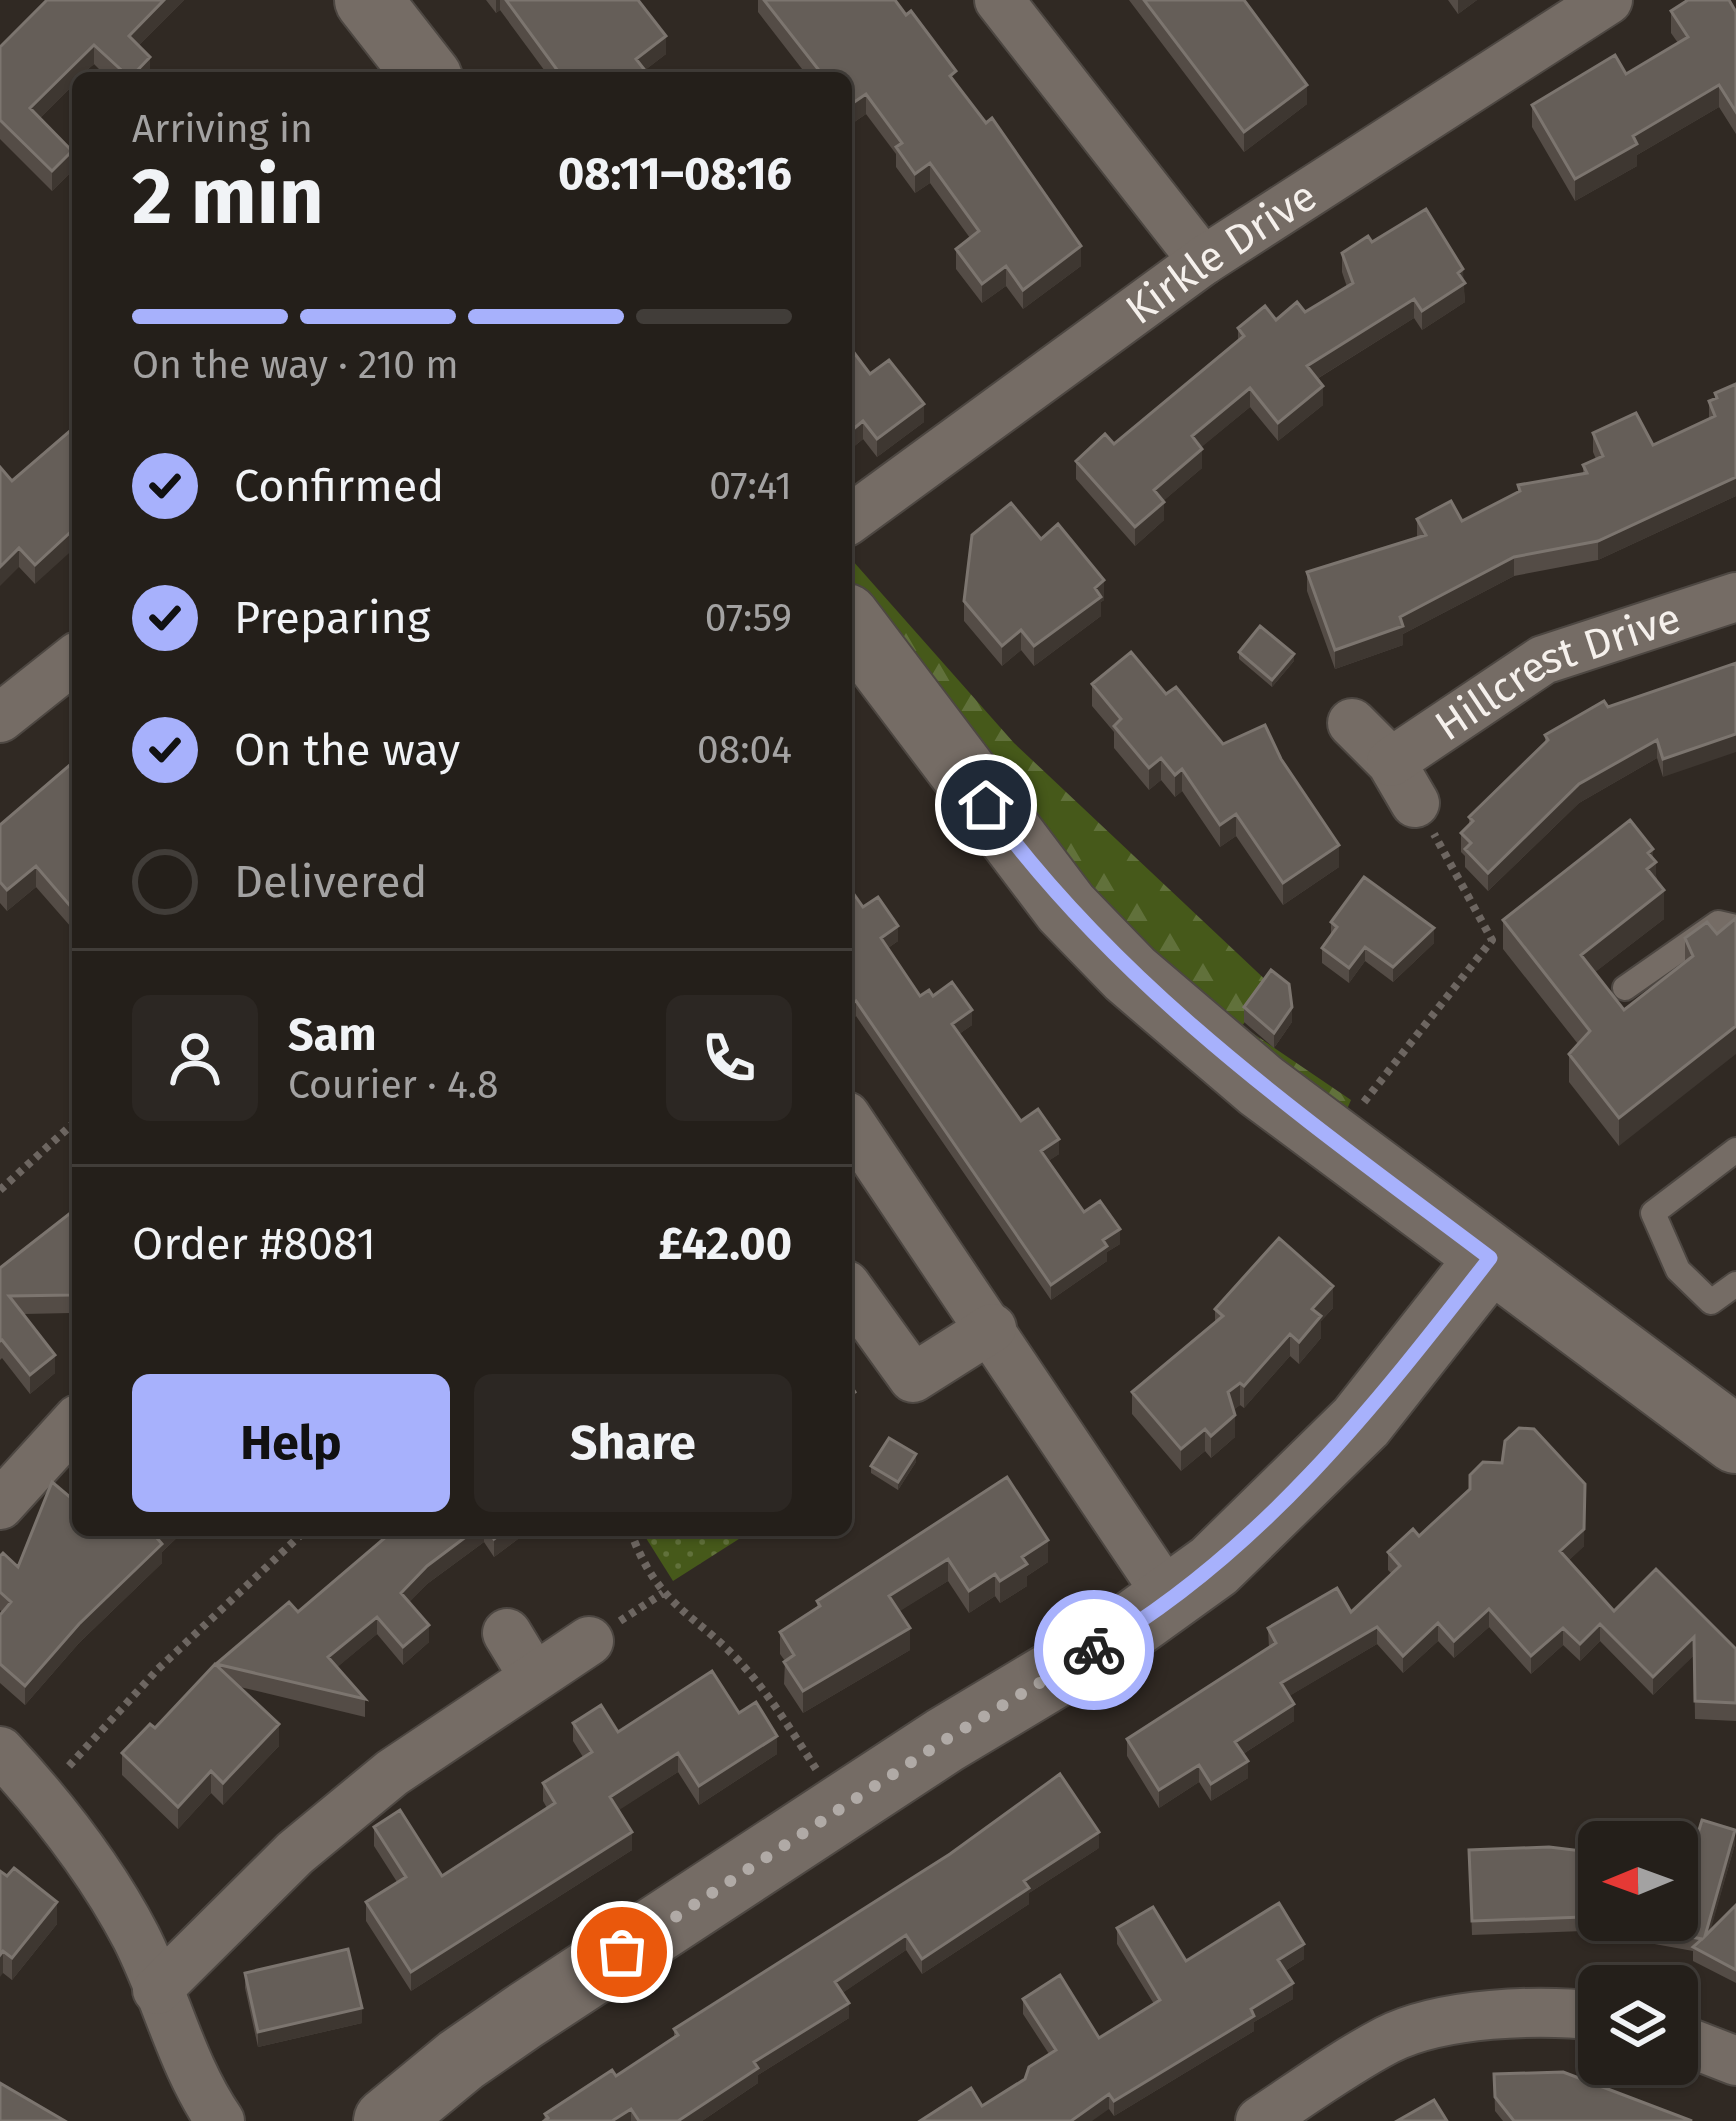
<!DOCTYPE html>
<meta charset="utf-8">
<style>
body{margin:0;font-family:"Fira Sans",sans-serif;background:#2c2723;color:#f1f3f6;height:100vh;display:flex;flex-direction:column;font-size:45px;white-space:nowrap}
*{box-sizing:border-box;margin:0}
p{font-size:39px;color:#a3a2a2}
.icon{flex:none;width:66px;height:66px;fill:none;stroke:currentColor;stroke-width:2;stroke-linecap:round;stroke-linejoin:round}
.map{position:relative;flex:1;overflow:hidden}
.drawer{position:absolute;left:72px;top:72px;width:780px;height:1464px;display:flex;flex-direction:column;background:#241f1a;border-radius:18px;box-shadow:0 3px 9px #0004,0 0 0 3px #413d39}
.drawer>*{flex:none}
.needle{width:78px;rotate:269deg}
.buttons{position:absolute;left:1578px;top:1821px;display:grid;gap:24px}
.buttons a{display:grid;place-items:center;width:120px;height:120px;border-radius:18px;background:#241f1a;box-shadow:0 3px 9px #0004,0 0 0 3px #413d39;font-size:60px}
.pin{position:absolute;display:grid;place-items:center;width:102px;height:102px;color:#fff;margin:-51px;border:6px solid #fff;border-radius:50%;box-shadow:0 3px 12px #0007}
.courier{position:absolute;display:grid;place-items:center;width:120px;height:120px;margin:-60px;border:9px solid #a7b1fc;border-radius:50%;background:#fff;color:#222;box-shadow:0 3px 15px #0007}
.head em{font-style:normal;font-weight:700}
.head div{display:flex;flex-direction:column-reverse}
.head{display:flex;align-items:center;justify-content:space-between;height:204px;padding:0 60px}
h1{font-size:78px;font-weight:700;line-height:90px}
.bar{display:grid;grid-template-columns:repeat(4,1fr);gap:18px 12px;align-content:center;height:144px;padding:0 60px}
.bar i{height:15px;border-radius:9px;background:#413d39}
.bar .current{background:#a7b1fc}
.bar p{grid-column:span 4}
.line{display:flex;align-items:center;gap:30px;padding:0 60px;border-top:3px solid #413d39}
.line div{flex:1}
.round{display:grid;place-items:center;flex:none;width:126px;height:126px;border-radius:18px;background:#2c2723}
ol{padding:0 60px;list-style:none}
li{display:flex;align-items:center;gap:36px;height:132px}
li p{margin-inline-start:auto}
li .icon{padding:12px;border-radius:50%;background:#a7b1fc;color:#111;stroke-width:4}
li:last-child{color:#a3a2a2}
li i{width:66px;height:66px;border:6px solid #413d39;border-radius:50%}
.button{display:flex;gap:24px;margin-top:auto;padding:24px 60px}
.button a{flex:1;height:138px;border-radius:18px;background:#a7b1fc;color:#111;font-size:48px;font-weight:700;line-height:138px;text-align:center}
.button a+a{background:#2c2723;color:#f1f3f6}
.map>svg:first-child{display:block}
.grass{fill:url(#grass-dots)}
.forest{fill:url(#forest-firs)}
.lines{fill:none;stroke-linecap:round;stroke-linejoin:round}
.lane-casing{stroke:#4d4742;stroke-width:28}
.street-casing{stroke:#4d4742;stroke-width:52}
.secondary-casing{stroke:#4d4742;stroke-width:70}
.path{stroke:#6d6661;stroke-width:8;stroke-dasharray:6 6;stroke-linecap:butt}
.lane{stroke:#756c65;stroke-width:24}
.street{stroke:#756c65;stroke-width:48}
.secondary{stroke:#756c65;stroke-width:66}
.wall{fill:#544c46}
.shaded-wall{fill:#3e3731}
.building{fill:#655e58;stroke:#7c756f;stroke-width:3}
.done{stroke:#b0aaa6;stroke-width:12;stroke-dasharray:0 21.6}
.route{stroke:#a7b1fc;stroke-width:15}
.labels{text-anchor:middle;stroke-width:9;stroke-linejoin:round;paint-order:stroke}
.street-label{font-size:42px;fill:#f5f0ec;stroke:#161210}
</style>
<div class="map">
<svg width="1736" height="2121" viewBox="0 0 1736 2121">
<defs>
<pattern id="grass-dots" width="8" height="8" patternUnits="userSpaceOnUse" patternTransform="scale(3)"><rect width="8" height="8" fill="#46591a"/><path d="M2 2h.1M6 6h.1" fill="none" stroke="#61713b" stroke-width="1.8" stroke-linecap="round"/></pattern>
<pattern id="forest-firs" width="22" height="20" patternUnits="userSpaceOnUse" patternTransform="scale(3)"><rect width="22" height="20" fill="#46591a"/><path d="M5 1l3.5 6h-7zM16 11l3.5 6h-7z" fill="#61713b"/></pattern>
</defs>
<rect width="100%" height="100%" fill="#302923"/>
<!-- grass -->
<path class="grass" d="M641 1530H753L673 1581Z"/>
<!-- forest -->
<path class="forest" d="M852 560 1014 743 1271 985 1242 1026 1351 1100 1344 1116 1167 987 848 589Z"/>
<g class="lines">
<defs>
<path id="lane" d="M1625 988 1718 923 1736 927
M1736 1150 1653 1213 1678 1270 1711 1302 1736 1284"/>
<g id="street">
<path d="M999 0 1203 261"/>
<path id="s1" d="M846 522 1203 261 1608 0"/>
<path d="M0 718 78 656"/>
<path d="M1352 723 1391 762 1415 803"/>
<path id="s2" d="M1391 762 1543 660 1736 597"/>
<path d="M846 1116 1170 1599"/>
<path d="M846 1285 913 1378 992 1328"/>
<path d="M0 1505 78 1419"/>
<path d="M507 1633 533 1676"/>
<path d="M0 1751C52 1807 100 1868 136 1937 167 1998 181 2064 220 2121"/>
<path d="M157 1990 295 1853 392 1773 589 1641"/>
<path d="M1677 2038 1736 2061"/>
<path d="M1260 2121C1301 2094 1343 2063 1387 2040 1442 2012 1539 2009 1599 2016"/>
</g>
<path id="secondary" d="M368 0 429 78
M846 617 1066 908 1130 974 1261 1086 1736 1440
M387 2121 461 2060 523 2017 945 1740 1110 1641 1214 1566 1361 1422 1490 1258"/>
</defs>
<!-- lane casing -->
<use href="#lane" class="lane-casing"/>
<!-- street casing -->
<use href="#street" class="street-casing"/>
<!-- secondary casing -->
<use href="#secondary" class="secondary-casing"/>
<!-- path -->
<path class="path" d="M1364 1102 1492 940 1434 834
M0 1190 78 1119
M630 1530C660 1612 697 1612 747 1670 773 1700 794 1735 816 1769
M620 1621 663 1593
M69 1766 158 1669 306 1530"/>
<!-- lane -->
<use href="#lane" class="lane"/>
<!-- street -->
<use href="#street" class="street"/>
<!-- secondary -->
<use href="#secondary" class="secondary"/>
</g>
<!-- wall -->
<path class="wall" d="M47 0H184L139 45 150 76 148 78H108L94 64 78 78V80L40 118 72 171 52 191 0 139V47Z
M486 0H638L666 54 645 70 651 78H550L500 10 496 13Z
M758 0H895L956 84 1081 266 1023 309 1006 286 982 303 956 269V249L970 238 930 183 915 193 896 167V154L866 114 847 127 846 78H809L758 12Z
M1129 0H1244L1307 104 1244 152Z
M1448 0H1477L1458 14Z
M1671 11 1736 12V134L1719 107 1637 155V166L1575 201 1532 127V105L1626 74 1678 43 1671 33Z
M1372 242 1463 281 1465 302 1422 330 1414 318 1317 379 1323 405 1278 441 1250 407 1201 447 1202 468 1163 501 1164 520 1135 546 1076 479V461L1114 444 1238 342V328L1305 312 1347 287 1342 272V253Z
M846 342 870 374 924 422 877 457 863 439 846 453Z
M1736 384V496L1598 560 1514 576 1403 634V645L1335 669 1307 591V572L1417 538V519L1462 521 1518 492V485L1583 473V465L1596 459 1593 452V433L1653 445 1709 419V401L1715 399V393Z
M78 424 35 584 19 567 12 481Z
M1041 539 1104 600 1101 602V616L1034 666 1021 650 1002 666 964 621V601Z
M1239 652 1294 661 1272 687 1239 659Z
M1736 663 1663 777 1657 758 1579 803 1488 891 1465 867V856L1461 852V833L1469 825V817L1545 743V735L1608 707Z
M1092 684 1166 694 1223 744 1281 759 1339 867 1283 905 1236 836 1220 847 1182 791 1175 797 1161 780 1149 790 1114 748V732L1092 706Z
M78 758V935L36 887 7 911 0 903V825Z
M1653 859 1664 919 1595 972 1624 1010 1685 962V938L1707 922 1619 1146 1569 1082V1054L1578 1044 1503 949V920Z
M863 907 898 941 888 948 920 996H933L972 1025 959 1034 1021 1121 1059 1154 1048 1161 1084 1212 1120 1244 1107 1252V1261L1051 1300 856 1016 846 1022Z
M1331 922 1434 943 1393 982 1365 961 1349 983 1322 963V948L1331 935Z
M1244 1007 1292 1022 1274 1048 1244 1022Z
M78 1207V1289L71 1313 24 1314 55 1373 30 1394 2 1358 0 1360V1268Z
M1333 1308 1321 1321V1338L1299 1364 1290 1356 1244 1408 1240 1405 1233 1410 1235 1437 1211 1458 1205 1451 1181 1471 1132 1414V1392L1215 1323V1309Z
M916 1462 898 1490 871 1473V1466Z
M1007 1477 1048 1562 1027 1576V1586L1000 1603 995 1596 969 1613 948 1581 899 1611 910 1650 803 1713 784 1684 785 1661 780 1654V1632L817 1608V1601Z
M78 1530H185L162 1552V1563L79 1643 25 1705 0 1683V1615L2 1612 0 1610V1556L18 1567Z
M411 1530H530L494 1557 484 1542 427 1584 409 1602 429 1642 403 1665 377 1634 337 1667 365 1699V1717L240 1687 279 1746 223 1805 211 1793 178 1829 122 1775V1753L155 1728 215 1664 298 1612Z
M1419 1536 1584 1546 1568 1561 1614 1611 1736 1649V1721L1695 1719 1694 1655 1653 1695 1600 1641 1580 1661 1563 1645 1531 1674 1489 1627 1454 1658 1438 1641 1403 1673 1377 1644 1289 1696 1294 1721 1243 1754 1248 1778 1211 1801 1199 1782 1159 1808 1127 1756V1739L1269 1648 1268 1628 1351 1612 1392 1574 1388 1570V1552Z
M739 1713 777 1754 699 1805 678 1772 618 1810 632 1850 411 1991 366 1921V1902L397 1882 374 1846V1827L442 1876 547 1808 543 1801V1783L583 1757 573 1741V1723L618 1732Z
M1735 1844 1710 1930 1736 1905V1983L1693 1961V1951L1583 1931 1472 1935 1469 1850 1599 1920 1693 1850Z
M1099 1848 1029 1893V1904L922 1974 906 1950 842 1993 849 2018 758 2075V2083L702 2121H544L545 2114 616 2076 674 2037V2029Z
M0 1871 57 1924 12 1980 3 1973Z
M1117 1928 1186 1961 1304 1959 1285 1971 1293 1999 1254 2022V2031L1114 2116 1109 2109 982 2106 1025 2079 1049 2054 1023 2014V1999L1099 2038 1154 2004 1117 1944Z
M245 1973 362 2023 258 2047 245 1988Z
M1494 2074 1692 2121H1503L1495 2111Z"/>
<!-- shaded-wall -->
<path class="shaded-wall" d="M164 0H184L129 55V36Z
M496 0H500V10L496 13Z
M1458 0H1477L1458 14Z
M666 36V54L636 77V59Z
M94 45V64L78 78V80L30 128V108Z
M150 57V76L148 78H130Z
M1307 85V104L1244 152V132Z
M1719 85V107L1637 155V166L1575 201V179L1633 136Z
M866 94V114L847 127V107Z
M72 151V171L52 191V171Z
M930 163V183L915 193V174Z
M1081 246V266L1023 309V290Z
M1006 266V286L982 303V284Z
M1463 269 1465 302 1422 330V311L1458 273Z
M852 290V308L846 313V295Z
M1414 299V318L1307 385V366Z
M1323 386V405L1278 441V423Z
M1250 388V407L1192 455V436Z
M924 404V422L877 457V439Z
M863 421V439L846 453V435Z
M1202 449V468L1154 509V490Z
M1736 477V496L1598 560V541Z
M1164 502V520L1135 546V527Z
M78 525V545L35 584V565Z
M19 548V567L0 586V567Z
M1514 557V576L1403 634V645L1335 669V650Z
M1104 580V600L1101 602V616L1034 666V646Z
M1021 630V650L1002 666V646Z
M1294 654V661L1272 687V680Z
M1736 734V752L1663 777V759Z
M1657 740V758L1579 803 1488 891V873L1579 784Z
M1161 758V780L1149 790V768Z
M1182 769V791L1175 797V775Z
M1236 814V836L1220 847V825Z
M1339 845V867L1283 905V883Z
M1653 849V864L1656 862V891L1647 897 1648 853Z
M36 866V887L7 911V890Z
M1664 890V919L1581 983V955Z
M898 926V941L881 953V938Z
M1434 928V943L1393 982V967Z
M1365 947V961L1349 983V968Z
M856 1001V1016L846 1022V1007Z
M1292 1007V1022L1274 1048V1033Z
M972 1010V1025L952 1039V1024Z
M1736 1026V1054L1619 1146V1118Z
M1059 1139V1154L1041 1166V1151Z
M1120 1229V1244L1107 1252V1261L1051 1300V1285L1103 1240Z
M78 1271V1289L71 1313V1295Z
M1333 1286V1308L1321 1321V1338L1299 1364V1342L1312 1309Z
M1290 1334V1356L1244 1408V1386Z
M55 1355V1373L30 1394V1375Z
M1240 1383V1405L1228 1414V1392Z
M855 1392V1410L846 1416V1398Z
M1235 1415V1437L1211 1458V1436Z
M1205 1429V1451L1181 1471V1449Z
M916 1454V1462L898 1490V1482Z
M1585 1484 1584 1546 1560 1569V1551Z
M165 1530H185L162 1552V1563L79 1643 25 1705V1686Z
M475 1530H484V1542L427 1584 401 1611V1593L427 1566Z
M506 1530H530L494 1557V1539Z
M1048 1540V1562L1027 1576V1586L1000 1603V1581L1022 1557Z
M948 1559V1581L889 1618V1596Z
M995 1574V1596L969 1613V1591Z
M1489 1609V1627L1454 1658V1641Z
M377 1617V1634L328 1675V1657Z
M1438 1623V1641L1403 1673V1656Z
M1600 1624V1641L1580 1661V1644Z
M429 1625V1642L403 1665V1647Z
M1377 1627V1644L1281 1701V1683Z
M910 1628V1650L803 1713V1691Z
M1563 1628V1645L1531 1674V1656Z
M1694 1637V1655L1653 1695V1677Z
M1294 1704V1721L1235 1759V1742Z
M279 1724V1746L223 1805V1783Z
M777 1736V1754L699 1805V1786Z
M678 1753V1772L610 1816V1797Z
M1248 1761V1778L1211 1801V1784Z
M1199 1765V1782L1159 1808V1790Z
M211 1771V1793L178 1829V1807Z
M1735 1830V1844L1705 1950V1936Z
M632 1832V1850L411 1991V1972Z
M1099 1832V1848L1029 1893V1904L922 1974V1959L1024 1881Z
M57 1902V1924L12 1980V1958Z
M906 1935V1950L835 1998V1982Z
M1304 1944V1959L1278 1975V1960Z
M3 1951V1973L0 1977V1955Z
M1293 1983V1999L1254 2022V2031L1114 2116V2101L1251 2009Z
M849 2003V2018L758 2075V2083L702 2121H678L754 2062Z
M362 2008V2023L258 2047V2032Z
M1109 2094V2109L1092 2121H1071Z
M631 2109V2121H612Z"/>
<!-- building -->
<path class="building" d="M47 0H164L129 36 150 57 130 78 94 45 30 108 72 151 52 171 0 120V47Z
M506 0H638L666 36 636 59 651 78H563Z
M764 0H895L906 15 911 11 956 71 950 76 986 123 992 118 1081 246 1023 290 1006 266 982 284 956 249 979 231 930 163 915 174 896 147 902 143 866 94 847 107 846 78H825Z
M1144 0H1244L1307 85 1244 132Z
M1688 0H1729L1736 12V112L1719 85 1633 136 1637 144 1575 179 1532 105 1615 55 1626 74 1688 37 1671 11Z
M1426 209 1463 269 1458 273 1465 283 1422 311 1414 299 1307 366 1323 386 1278 423 1250 388 1192 436 1202 449 1154 490 1164 502 1135 527 1076 461 1105 434 1114 444 1244 336 1238 328 1265 306 1276 320 1297 302 1305 312 1353 283 1342 253 1368 236 1372 242Z
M846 342 870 374 889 360 924 404 877 439 863 421 846 435Z
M1736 384V477L1598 541 1514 557 1400 617 1403 626 1335 650 1307 572 1426 535 1417 519 1451 501 1462 521 1520 491 1518 485 1587 473 1583 465 1603 456 1593 433 1636 413 1653 445 1715 416 1709 401 1717 398 1715 393Z
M78 424V525L35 565 19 548 0 567V467L12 481Z
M1011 503 1041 539 1058 524 1104 580 1095 588 1101 597 1034 646 1021 630 1002 646 964 601 972 535Z
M1260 626 1294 654 1272 680 1239 652Z
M1131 652 1166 694 1176 687 1223 744 1265 725 1281 759 1339 845 1283 883 1236 814 1220 825 1182 769 1175 775 1161 758 1149 768 1114 726 1121 719 1092 684Z
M1736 663V734L1663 759 1657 740 1579 784 1488 873 1465 849 1471 843 1461 833 1473 821 1469 817 1548 740 1545 735 1604 701 1608 707Z
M78 758V915L36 866 7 890 0 882V825Z
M1630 820 1653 849 1648 853 1656 862 1647 869 1664 890 1581 955 1624 1010 1693 956 1685 938 1707 922 1717 934 1736 918V1026L1619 1118 1569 1054 1590 1031 1503 920Z
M1364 877 1434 928 1393 967 1365 947 1349 968 1322 948 1337 927 1331 922Z
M846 883 863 907 878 897 898 926 881 938 920 996 929 990 933 996 952 982 972 1010 952 1024 1021 1121 1038 1109 1059 1139 1041 1151 1084 1212 1100 1201 1120 1229 1103 1240 1107 1246 1051 1285 856 1001 846 1007Z
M1271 970 1289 984 1292 1007 1274 1033 1244 1007Z
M78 1207V1271L71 1295 9 1296 55 1355 30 1375 2 1340 0 1341V1268Z
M1279 1238 1333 1286 1312 1309 1321 1316 1299 1342 1290 1334 1244 1386 1240 1383 1228 1392 1235 1415 1211 1436 1205 1429 1181 1449 1132 1392 1223 1316 1215 1309Z
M846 1378 855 1392 846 1398Z
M1519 1428 1534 1429 1585 1484 1584 1529 1560 1551 1614 1611 1656 1569 1736 1649V1703L1695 1701 1694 1637 1653 1677 1600 1624 1580 1644 1563 1628 1531 1656 1489 1609 1454 1641 1438 1623 1403 1656 1377 1627 1281 1683 1294 1704 1235 1742 1248 1761 1211 1784 1199 1765 1159 1790 1127 1739 1276 1643 1268 1628 1337 1588 1351 1612 1400 1566 1388 1552 1413 1529 1419 1536 1470 1489V1475L1483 1462 1502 1463 1505 1441Z
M889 1438 916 1454 898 1482 871 1466Z
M1007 1477 1048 1540 1022 1557 1027 1564 1000 1581 995 1574 969 1591 948 1559 889 1596 910 1628 803 1691 784 1662 794 1655 780 1632 820 1606 817 1601Z
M52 1482 71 1498 78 1491V1530H165L157 1538 162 1544 79 1624 25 1686 0 1664V1615L11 1602 0 1592V1556L3 1553 18 1567Z
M394 1530H397L402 1536 411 1530H475L427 1566 401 1593 429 1625 403 1647 377 1617 328 1657 365 1699 216 1664 289 1602 298 1612Z
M488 1530H506L494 1539Z
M215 1664 279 1724 223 1783 211 1771 178 1807 122 1753 150 1724 155 1728Z
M712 1671 739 1713 756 1702 777 1736 699 1786 678 1753 610 1797 632 1832 411 1972 366 1902 406 1877 374 1827 400 1810 442 1876 555 1803 543 1783 592 1752 573 1723 601 1705 618 1732Z
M1060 1774 1099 1832 1024 1881 1029 1888 922 1959 906 1935 835 1982 849 2003 754 2062 758 2068 678 2121H639L631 2109 612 2121H544L548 2118 545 2114 612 2070 616 2076 678 2035 674 2029 950 1854Z
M1702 1820 1735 1830 1705 1936 1736 1905V1970L1693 1947 1702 1939 1600 1920H1677V1847L1693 1850Z
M1612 1835 1652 1842H1611Z
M1549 1847 1599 1853V1920L1583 1917 1472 1921 1469 1850Z
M14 1868 57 1902 12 1958 3 1951 0 1955V1871L7 1876Z
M1279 1903 1304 1944 1278 1960 1293 1983 1251 2009 1254 2016 1114 2101 1109 2094 1071 2121H920L971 2088 982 2106 1025 2079 1029 2067 1056 2050 1023 1999 1060 1975 1099 2038 1160 2000 1117 1928 1153 1907 1186 1961Z
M348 1949 362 2008 258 2032 245 1973Z
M1563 2072 1692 2121H1514L1495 2097 1494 2074Z
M0 2083 65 2121H0Z
M1434 2100 1447 2121H1397Z"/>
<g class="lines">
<!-- done -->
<path class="done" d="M622 1952 945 1740 1094 1650"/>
<!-- route -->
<path class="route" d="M986 805C1122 992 1307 1120 1490 1258 1375 1406 1259 1554 1094 1650"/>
</g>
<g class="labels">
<!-- street labels -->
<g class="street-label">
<text dy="15" stroke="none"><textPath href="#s1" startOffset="462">Kirkle Drive</textPath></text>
<text dy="15" stroke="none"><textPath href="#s2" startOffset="192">Hillcrest Drive</textPath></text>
</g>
</g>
</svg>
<div class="buttons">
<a><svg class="needle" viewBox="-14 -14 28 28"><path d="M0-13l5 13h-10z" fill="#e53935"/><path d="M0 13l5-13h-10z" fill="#a3a2a2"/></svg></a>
<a><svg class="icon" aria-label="layers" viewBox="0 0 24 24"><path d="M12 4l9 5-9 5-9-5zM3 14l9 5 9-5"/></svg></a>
</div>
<div class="pin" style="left:622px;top:1952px;background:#ea580c"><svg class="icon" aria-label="bag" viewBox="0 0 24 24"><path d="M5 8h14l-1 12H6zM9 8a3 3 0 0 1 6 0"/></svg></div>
<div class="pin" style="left:986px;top:805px;background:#1f2937"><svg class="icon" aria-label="home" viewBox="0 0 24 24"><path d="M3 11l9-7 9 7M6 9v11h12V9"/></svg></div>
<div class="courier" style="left:1094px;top:1650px"><svg class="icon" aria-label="bike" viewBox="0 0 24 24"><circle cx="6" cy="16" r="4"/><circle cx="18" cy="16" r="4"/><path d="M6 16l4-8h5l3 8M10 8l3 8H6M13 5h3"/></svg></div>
<section class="drawer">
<div class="head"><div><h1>2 min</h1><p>Arriving in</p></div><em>08:11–08:16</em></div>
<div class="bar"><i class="current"></i><i class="current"></i><i class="current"></i><i></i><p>On the way · 210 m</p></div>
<ol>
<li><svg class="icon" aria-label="check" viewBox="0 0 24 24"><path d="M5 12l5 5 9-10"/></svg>Confirmed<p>07:41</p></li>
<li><svg class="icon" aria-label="check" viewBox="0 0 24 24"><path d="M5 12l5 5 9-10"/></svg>Preparing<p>07:59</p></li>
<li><svg class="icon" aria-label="check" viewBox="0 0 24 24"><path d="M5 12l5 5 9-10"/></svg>On the way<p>08:04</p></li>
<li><i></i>Delivered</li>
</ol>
<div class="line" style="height:216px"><a class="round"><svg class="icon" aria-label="person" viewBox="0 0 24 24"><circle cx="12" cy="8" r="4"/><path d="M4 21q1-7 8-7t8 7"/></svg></a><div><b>Sam</b><p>Courier · 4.8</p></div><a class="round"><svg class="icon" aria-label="phone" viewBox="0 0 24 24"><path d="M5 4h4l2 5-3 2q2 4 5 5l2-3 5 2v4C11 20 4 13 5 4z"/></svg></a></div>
<div class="line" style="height:156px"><div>Order #8081</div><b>£42.00</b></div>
<div class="button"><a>Help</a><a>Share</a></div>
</section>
</div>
